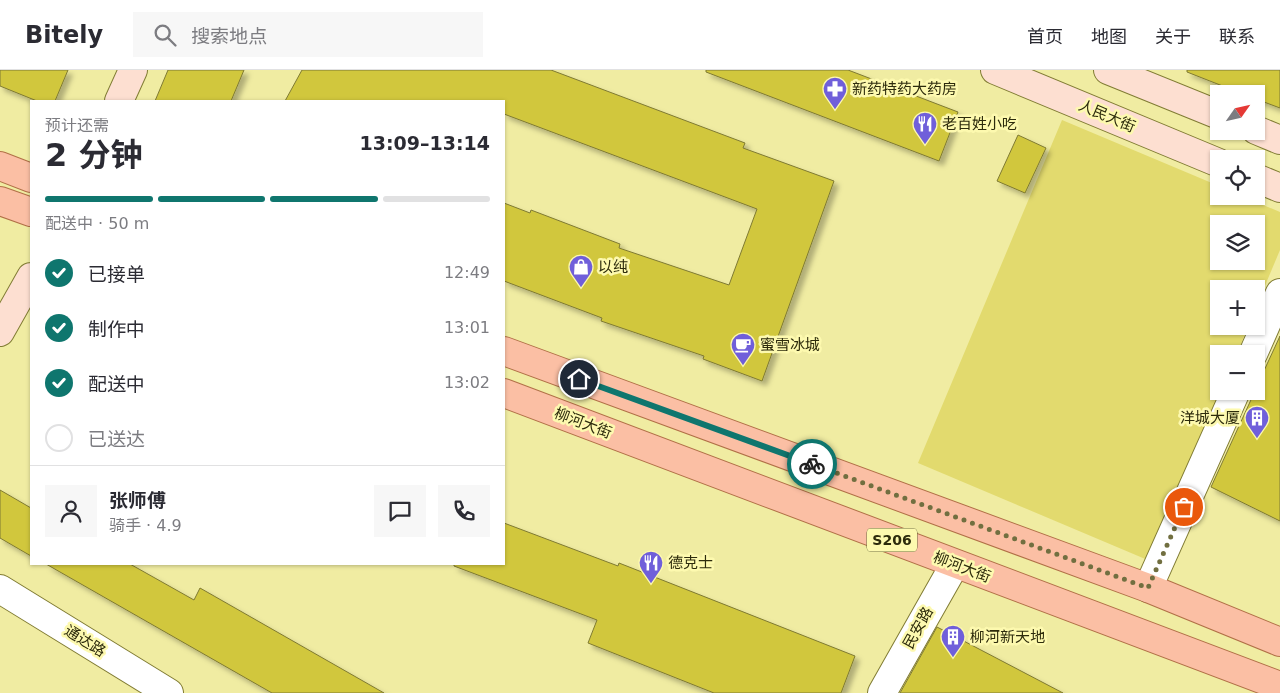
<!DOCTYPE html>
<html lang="zh">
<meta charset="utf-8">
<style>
body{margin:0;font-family:"DejaVu Sans","Noto Sans SC",sans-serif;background:#f7f7f7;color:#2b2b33;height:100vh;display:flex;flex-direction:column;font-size:19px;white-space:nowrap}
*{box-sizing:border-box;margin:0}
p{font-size:16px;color:#7c7c81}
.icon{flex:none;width:28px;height:28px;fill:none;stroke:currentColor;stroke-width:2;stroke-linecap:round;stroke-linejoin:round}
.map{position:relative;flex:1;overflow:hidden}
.details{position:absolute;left:30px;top:30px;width:475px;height:465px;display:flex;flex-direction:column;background:#fff;border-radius:0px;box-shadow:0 1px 4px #0004}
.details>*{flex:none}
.needle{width:32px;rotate:56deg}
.tools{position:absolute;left:1210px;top:15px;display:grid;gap:10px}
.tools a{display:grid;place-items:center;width:55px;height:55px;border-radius:0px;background:#fff;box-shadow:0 1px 4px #0004;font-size:25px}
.pin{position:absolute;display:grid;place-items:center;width:42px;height:42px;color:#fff;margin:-21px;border:2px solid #fff;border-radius:50%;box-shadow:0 1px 5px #0007}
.courier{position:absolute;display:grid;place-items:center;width:50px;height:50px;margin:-25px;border:4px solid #0f766e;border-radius:50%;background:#fff;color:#222;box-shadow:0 1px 6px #0007}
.headline em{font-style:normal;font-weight:700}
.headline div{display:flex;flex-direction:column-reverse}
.headline{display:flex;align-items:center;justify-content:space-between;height:85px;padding:0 15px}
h1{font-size:32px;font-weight:700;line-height:38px}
.bar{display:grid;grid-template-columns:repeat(4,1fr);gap:8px 5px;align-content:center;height:60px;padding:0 15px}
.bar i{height:6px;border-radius:4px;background:#e1e1e2}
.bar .on{background:#0f766e}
.bar p{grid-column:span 4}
.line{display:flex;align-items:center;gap:12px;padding:0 15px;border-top:1px solid #e1e1e2}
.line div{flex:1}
.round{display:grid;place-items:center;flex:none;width:52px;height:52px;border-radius:0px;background:#f7f7f7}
ol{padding:0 15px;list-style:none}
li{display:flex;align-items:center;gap:15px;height:55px}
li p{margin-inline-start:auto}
li .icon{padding:5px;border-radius:50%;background:#0f766e;color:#fff;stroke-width:4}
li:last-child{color:#7c7c81}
li i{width:28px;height:28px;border:2px solid #e1e1e2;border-radius:50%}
header{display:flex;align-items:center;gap:30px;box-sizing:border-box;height:70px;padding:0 25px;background:#fff;border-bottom:1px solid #e1e1e2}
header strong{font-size:24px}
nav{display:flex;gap:28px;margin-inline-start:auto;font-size:18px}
.search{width:350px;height:45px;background:#f7f7f7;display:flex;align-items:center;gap:12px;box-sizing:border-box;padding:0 18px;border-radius:0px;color:#7c7c81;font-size:19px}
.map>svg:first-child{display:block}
.green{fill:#e2da6e;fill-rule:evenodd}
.building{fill:#d1c73d;stroke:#7f7a32;filter:url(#shadow)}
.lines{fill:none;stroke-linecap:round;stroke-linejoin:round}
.street-casing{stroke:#817c34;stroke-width:30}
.secondary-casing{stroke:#817c34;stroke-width:30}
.primary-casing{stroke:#b17047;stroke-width:30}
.street{stroke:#fff;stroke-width:28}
.secondary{stroke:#fddfd1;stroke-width:28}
.primary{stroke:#fbbfa4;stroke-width:28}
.done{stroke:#716f40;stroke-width:5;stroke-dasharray:0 9}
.route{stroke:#0f766e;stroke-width:6}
.labels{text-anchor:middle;stroke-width:5;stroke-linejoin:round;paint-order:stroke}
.shield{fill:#fdf9af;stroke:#6b693d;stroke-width:1}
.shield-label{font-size:14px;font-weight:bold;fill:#2d2b0c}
.poi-label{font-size:15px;fill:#2d2b0c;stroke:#fdf9af;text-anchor:start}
.street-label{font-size:15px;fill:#2d2b0c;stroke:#fdf9af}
</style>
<header>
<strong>Bitely</strong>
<div class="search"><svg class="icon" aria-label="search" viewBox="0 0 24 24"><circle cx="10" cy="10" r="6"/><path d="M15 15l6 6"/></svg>搜索地点</div>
<nav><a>首页</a><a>地图</a><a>关于</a><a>联系</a></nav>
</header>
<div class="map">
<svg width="1280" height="623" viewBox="0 0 1280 623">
<defs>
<filter id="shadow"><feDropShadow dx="4.5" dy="4.5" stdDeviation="2.5" flood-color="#0004"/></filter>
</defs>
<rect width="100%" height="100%" fill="#f0eca2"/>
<!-- green -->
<path class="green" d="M1062 50 1219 116V126H1242L1280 142V180L1256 237V219H1219V256H1248L1237 284H1219V321H1221L1150 491 918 393ZM1219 154H1256V191H1219Z"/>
<!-- building -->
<path class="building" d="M0 0H68L55 31H37L0 16Z
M168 0H244L231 31H155Z
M302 0H551L745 73 743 78 834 111 762 311 703 289 704 286 601 251 602 248 504 211V133L530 143 531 140 620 174 619 178 729 215 757 139 504 44V31H285Z
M706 0H848L958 42 939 91 706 2Z
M1187 0H1280V38L1256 29V24H1243L1187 2Z
M1018 65 1046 78 1025 123 997 111Z
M1280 266V451L1211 417 1255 321H1256V318Z
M0 420 31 438V486L0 468Z
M504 453 618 496 619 493 855 586 841 623H714L588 573 597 550 454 496V494H504Z
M46 494H130L194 530 200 518 384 623H272Z
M937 557 1063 623H900Z"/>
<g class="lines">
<defs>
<path id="street" d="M1253 284 1280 223
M1148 518 1236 321
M0 519 169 623
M882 623 955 494"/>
<path id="secondary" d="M995 0 1219 93
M1108 0 1219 45
M119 31 133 0
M1256 60 1280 70
M1256 108 1280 118
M0 262 31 207"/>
<path id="primary" d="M0 96 31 108
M0 131 31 142
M504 281 1148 518 1280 572
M504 323 1280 616"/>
</defs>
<!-- street casing -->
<use href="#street" class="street-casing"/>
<!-- secondary casing -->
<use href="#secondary" class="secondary-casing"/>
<!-- primary casing -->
<use href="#primary" class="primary-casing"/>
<!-- street -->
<use href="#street" class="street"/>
<!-- secondary -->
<use href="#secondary" class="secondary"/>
<!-- primary -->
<use href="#primary" class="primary"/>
</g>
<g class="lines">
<!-- done -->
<path class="done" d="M812 394 1148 518 1184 437"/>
<!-- route -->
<path class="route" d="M579 309 812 394"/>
</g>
<!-- icons -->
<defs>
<symbol id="pharmacy-pin" viewBox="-11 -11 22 30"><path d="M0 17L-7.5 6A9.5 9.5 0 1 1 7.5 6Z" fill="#705fda" stroke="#fdf9af"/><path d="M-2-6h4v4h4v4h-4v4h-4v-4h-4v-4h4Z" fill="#fff"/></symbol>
<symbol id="restaurant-pin" viewBox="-11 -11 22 30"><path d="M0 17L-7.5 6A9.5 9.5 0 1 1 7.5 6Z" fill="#705fda" stroke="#fdf9af"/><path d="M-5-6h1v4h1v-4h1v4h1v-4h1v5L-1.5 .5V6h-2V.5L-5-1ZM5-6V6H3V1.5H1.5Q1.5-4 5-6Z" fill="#fff"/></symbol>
<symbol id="shop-pin" viewBox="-11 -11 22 30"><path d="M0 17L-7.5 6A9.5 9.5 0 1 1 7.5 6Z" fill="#705fda" stroke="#fdf9af"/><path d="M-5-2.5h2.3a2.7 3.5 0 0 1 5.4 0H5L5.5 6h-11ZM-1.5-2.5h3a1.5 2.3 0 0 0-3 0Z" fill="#fff"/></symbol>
<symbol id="cafe-pin" viewBox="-11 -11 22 30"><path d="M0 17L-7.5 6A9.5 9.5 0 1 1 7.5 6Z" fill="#705fda" stroke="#fdf9af"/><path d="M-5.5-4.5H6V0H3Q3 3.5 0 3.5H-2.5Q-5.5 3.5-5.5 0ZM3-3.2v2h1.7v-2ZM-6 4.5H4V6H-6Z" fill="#fff"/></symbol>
<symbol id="building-pin" viewBox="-11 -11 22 30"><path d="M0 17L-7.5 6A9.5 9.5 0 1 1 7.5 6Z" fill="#705fda" stroke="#fdf9af"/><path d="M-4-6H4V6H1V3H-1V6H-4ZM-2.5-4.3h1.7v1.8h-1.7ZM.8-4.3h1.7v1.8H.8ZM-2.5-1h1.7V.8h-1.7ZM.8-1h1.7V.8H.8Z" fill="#fff"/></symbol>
</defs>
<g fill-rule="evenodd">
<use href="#pharmacy-pin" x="821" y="5" width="28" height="38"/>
<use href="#restaurant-pin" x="911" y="40" width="28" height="38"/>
<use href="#shop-pin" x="567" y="183" width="28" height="38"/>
<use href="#cafe-pin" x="729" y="261" width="28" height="38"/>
<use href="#building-pin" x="1243" y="334" width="28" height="38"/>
<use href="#restaurant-pin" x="637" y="479" width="28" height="38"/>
<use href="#building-pin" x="939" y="553" width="28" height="38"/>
</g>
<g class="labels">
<!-- shield labels -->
<rect class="shield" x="867" y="458.5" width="50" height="23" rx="4"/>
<g class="shield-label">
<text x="892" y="475">S206</text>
</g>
<!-- poi labels -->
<g class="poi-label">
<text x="852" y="24">新药特药大药房</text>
<text x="942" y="59">老百姓小吃</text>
<text x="598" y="202">以纯</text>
<text x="760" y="280">蜜雪冰城</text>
<text x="1240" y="353" text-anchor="end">洋城大厦</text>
<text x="668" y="498">德克士</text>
<text x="970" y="572">柳河新天地</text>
</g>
<!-- street labels -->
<g class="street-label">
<text transform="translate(1107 46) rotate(23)" y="5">人民大街</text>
<text transform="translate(583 353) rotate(21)" y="5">柳河大街</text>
<text transform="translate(962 497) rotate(21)" y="5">柳河大街</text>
<text transform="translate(918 558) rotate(-61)" y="5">民安路</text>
<text transform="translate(85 571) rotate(32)" y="5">通达路</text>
</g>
</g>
</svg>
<div class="tools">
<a><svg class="needle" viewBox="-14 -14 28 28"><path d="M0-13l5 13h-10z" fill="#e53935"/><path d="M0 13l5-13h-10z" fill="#7c7c81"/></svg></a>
<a><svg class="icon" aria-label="locate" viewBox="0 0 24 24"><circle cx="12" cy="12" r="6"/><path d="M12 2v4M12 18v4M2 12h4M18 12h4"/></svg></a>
<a><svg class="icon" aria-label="layers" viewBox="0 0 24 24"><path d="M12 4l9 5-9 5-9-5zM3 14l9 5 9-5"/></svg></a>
<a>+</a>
<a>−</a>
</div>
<div class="pin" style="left:1184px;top:437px;background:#ea580c"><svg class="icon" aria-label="bag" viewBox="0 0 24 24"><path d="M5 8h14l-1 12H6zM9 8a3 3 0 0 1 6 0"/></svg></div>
<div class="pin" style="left:579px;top:309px;background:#1f2937"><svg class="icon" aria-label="home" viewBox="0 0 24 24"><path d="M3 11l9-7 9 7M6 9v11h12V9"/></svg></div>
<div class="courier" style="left:812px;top:394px"><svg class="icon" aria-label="bike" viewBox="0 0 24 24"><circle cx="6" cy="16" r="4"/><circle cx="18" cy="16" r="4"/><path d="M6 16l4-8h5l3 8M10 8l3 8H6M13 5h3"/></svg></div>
<section class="details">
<div class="headline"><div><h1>2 分钟</h1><p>预计还需</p></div><em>13:09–13:14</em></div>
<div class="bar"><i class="on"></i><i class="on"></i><i class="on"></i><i></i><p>配送中 · 50 m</p></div>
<ol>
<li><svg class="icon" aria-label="check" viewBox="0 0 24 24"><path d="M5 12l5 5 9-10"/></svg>已接单<p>12:49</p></li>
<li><svg class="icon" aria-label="check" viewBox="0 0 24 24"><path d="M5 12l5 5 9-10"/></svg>制作中<p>13:01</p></li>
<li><svg class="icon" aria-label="check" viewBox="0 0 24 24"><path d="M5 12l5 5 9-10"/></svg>配送中<p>13:02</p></li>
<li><i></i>已送达</li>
</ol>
<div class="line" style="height:90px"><a class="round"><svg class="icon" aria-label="person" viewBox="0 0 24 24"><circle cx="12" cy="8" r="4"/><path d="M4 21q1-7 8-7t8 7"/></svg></a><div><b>张师傅</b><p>骑手 · 4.9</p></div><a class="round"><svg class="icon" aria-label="chat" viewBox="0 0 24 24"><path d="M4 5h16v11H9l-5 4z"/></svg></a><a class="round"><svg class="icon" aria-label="phone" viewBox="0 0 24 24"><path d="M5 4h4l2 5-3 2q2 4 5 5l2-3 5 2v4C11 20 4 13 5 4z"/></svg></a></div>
</section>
</div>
